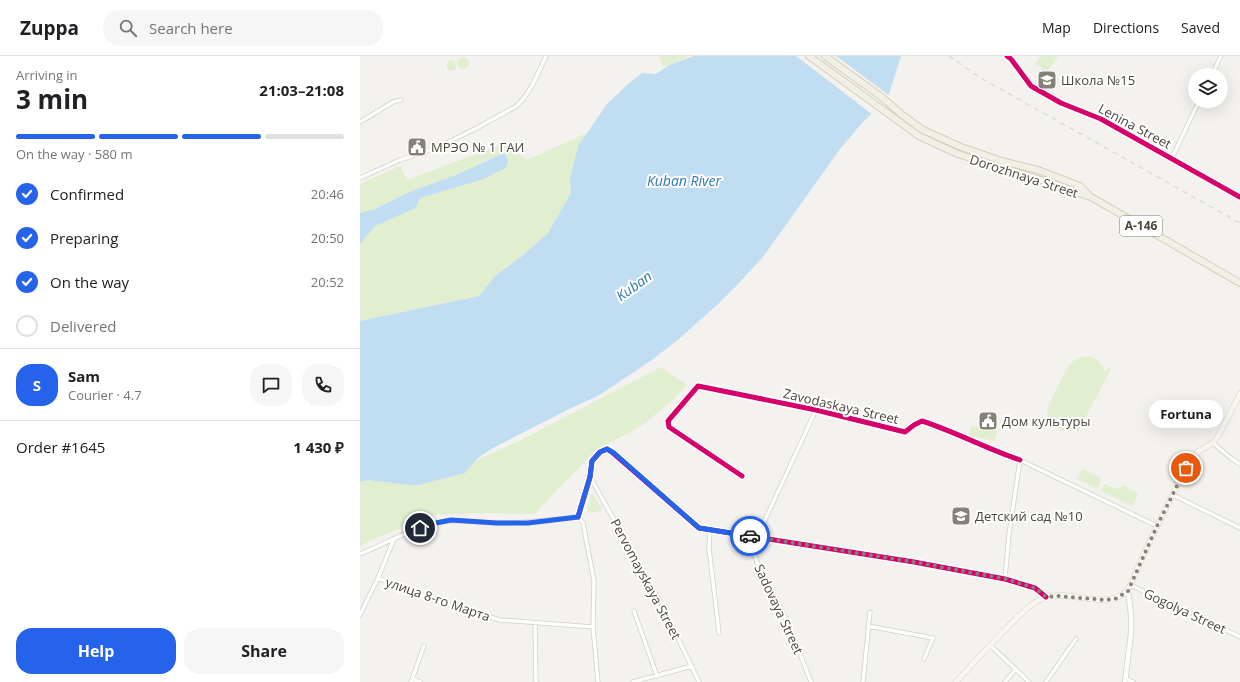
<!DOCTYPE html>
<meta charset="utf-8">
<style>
body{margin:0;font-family:"Open Sans",sans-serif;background:#f6f6f6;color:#202124;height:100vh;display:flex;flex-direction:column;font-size:15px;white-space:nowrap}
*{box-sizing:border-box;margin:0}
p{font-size:13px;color:#757577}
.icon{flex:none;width:22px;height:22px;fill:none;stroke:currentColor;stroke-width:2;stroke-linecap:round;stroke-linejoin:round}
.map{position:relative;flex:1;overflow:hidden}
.panel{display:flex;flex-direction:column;background:#fff;width:360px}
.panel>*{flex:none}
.fabs{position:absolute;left:828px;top:12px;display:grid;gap:8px}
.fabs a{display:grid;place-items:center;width:40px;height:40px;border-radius:50%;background:#fff;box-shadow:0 4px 16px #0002;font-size:20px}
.pin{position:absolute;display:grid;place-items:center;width:34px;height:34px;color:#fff;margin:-17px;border:2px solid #fff;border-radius:50%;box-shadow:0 1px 4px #0007}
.courier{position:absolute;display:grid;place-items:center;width:40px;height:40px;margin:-20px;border:3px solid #2563eb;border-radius:50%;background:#fff;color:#222;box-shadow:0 1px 5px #0007}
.bubble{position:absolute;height:28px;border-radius:14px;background:#fff;box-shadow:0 4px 16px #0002;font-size:13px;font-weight:700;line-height:28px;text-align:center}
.overview em{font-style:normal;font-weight:700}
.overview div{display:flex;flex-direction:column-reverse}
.overview{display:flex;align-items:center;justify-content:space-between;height:68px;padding:0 16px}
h1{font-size:26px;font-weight:700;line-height:30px}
.bar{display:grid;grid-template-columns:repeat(4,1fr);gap:6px 4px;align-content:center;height:48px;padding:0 16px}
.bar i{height:5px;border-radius:3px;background:#e0e0e0}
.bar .active{background:#2563eb}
.bar p{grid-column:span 4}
.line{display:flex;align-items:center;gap:10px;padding:0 16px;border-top:1px solid #e0e0e0}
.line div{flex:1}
.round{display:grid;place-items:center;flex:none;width:42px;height:42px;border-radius:16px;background:#f6f6f6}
ol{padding:0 16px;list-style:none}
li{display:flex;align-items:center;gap:12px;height:44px}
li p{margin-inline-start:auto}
li .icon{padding:4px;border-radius:50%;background:#2563eb;color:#fff;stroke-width:4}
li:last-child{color:#757577}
li i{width:22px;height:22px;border:2px solid #e0e0e0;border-radius:50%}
.cta{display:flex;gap:8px;margin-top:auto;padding:8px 16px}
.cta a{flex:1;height:46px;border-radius:16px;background:#2563eb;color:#fff;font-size:16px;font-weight:700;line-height:46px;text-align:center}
.cta a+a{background:#f6f6f6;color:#202124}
header{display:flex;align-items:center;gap:24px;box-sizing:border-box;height:56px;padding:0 20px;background:#fff;border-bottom:1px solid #e0e0e0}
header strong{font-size:19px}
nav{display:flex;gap:22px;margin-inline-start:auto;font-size:14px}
.search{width:280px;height:36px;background:#f6f6f6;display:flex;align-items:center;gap:10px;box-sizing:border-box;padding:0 14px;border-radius:16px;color:#757577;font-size:15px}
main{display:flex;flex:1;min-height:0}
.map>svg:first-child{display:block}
.green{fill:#e1eecf}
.water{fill:#c0ddf1}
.pier{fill:#f4f2ee}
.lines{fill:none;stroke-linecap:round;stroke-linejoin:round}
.minor-casing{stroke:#d2d0cb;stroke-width:5}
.tertiary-casing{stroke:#d2d0cb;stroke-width:6}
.secondary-casing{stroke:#d3cfc5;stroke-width:6}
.primary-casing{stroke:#d6cebb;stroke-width:8}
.minor{stroke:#fdfdfc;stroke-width:3.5}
.tertiary{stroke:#fdfdfc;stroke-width:4.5}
.secondary{stroke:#f7f6f1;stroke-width:5}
.primary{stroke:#f2efe6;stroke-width:6}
.rail{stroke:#dbdbda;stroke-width:1.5;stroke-dasharray:5 5;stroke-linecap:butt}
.cycleway-casing{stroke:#fff;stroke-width:8}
.cycleway{stroke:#d6006c;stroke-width:5}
.done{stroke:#868178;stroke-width:4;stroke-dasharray:0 7.2}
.route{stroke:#2563eb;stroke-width:5}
.labels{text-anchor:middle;stroke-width:4;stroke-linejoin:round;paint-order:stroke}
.shield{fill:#fff;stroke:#817c74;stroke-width:1}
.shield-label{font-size:12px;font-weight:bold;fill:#4b4439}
.poi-label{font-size:13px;fill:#4b4439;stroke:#fff;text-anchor:start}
.street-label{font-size:13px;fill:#4b4439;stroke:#fff}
.water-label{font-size:14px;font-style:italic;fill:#2e7ab2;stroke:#fff}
</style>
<header>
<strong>Zuppa</strong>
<div class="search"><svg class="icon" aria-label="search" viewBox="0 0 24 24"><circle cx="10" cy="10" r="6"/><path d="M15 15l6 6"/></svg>Search here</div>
<nav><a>Map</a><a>Directions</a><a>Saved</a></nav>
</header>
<main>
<section class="panel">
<div class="overview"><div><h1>3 min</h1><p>Arriving in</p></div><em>21:03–21:08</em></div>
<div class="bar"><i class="active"></i><i class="active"></i><i class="active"></i><i></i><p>On the way · 580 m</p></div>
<ol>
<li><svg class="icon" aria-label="check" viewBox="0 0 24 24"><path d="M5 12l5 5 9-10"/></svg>Confirmed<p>20:46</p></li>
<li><svg class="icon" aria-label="check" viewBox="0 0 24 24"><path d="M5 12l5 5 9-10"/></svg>Preparing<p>20:50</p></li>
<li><svg class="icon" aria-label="check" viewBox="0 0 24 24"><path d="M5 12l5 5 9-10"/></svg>On the way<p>20:52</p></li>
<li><i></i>Delivered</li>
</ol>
<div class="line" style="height:72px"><b class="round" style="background:#2563eb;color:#fff">S</b><div><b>Sam</b><p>Courier · 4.7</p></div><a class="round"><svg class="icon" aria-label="chat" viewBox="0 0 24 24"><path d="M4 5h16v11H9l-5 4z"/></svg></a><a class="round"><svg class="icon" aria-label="phone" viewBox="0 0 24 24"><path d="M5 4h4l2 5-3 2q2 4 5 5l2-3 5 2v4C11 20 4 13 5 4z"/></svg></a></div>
<div class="line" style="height:52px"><div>Order #1645</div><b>1 430 ₽</b></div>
<div class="cta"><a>Help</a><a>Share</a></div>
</section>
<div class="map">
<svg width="880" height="626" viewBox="0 0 880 626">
<rect width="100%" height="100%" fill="#f4f2ee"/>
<!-- green -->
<path class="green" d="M299 0H330L303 11Z
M681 0H698L687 16 675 8Z
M97 7a6 6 0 1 1 12 0a6 6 0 1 1-12 0Z
M91 4 95 5 96 13 92 15 88 14 86 10 88 5Z
M227 77 218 90 210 121 211 137 188 177 161 201 136 219 119 240 0 265V187L15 170 56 152 60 142 124 123 135 117 145 113 148 101 143 97 96 119 47 137 15 153 0 157V128L40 110 47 124 145 87 167 104Z
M727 300C736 302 743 307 745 316L748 312 751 313 718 376 715 374C701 378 686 370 687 355 688 348 707 311 712 306 717 302 721 301 727 300Z
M301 311 327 329 310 347 281 370 235 395 174 458 126 457 73 459 21 480 0 490V426L8 424 49 429H59L105 417 115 405 161 384Z
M611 370 637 375 635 385 609 380Z
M722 413 739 421 741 424 737 433 717 423Z
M744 428 755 433 764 430 776 436 778 439 772 450 741 435Z
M233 438 242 453 241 455 228 457 227 455 231 439Z"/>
<!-- water -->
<path class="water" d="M334 0H541L529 38 519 51 502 67 480 93 403 201 376 230 357 249 320 282 292 304 238 340 211 352 133 392 122 399 115 405 105 417 59 429H49L8 424 0 426V265L119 240 136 219 161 201 188 177 211 137 210 121 218 90 247 48 267 29 282 17 296 18 309 9Z
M144 97C149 102 149 106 145 113L135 117 124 123 60 142 56 152 15 170 0 188V157L15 153 47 137 96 119Z"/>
<!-- pier -->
<path class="pier" d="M436 0H476L530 40 520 53 513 59Z"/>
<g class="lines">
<defs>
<path id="minor" d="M647 0 651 3 671 30 701 47 741 63 880 141
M852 19 861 0
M0 66 33 46 41 44
M812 102 839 45
M0 122 40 104 76 92 115 73 155 51C170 39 178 17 186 0
M853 387 872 403 880 408
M382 420 309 371 308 365 338 330 456 354 545 376 554 369 562 365C596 376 627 393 660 404
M230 421 301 547 339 626
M813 439 880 472
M218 461 230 421 232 405 240 396 247 393 253 397 339 472 554 506 645 523 675 532 686 541
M218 461 223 467 234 525 233 571 238 626
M350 473 349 492 359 577
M392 480V492L397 506 428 567 451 626
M397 481 456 354
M0 498C25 488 50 473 76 467 97 462 119 467 140 467 167 467 192 464 218 461
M18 522 80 546 140 564 233 571
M645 523 649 478 660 404 797 470
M770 529 829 556 880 581
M274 555 297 620
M0 559 18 522 34 483
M175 567 176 626
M508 570 573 582 564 603
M630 589 669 626
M765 622 773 626
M52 623 60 626
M51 626 64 590
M273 626 332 610
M503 626 510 556
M645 626 655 614
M686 626 716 583"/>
<path id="tertiary" d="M765 626 771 577V559L768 535"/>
<path id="secondary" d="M596 626C613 607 630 589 648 571 659 560 671 546 686 541 711 534 745 554 766 536 770 533 781 504 784 498 799 464 816 432 833 400L842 393 853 387 858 380 880 338"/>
<path id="primary" d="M449 0 559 80 598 98 703 131 718 137 731 141 880 227
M465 0 523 42 541 58 563 74 601 91 642 105 678 114 720 130 730 140"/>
</defs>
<!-- minor casing -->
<use href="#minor" class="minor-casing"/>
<!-- tertiary casing -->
<use href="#tertiary" class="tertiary-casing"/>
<!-- secondary casing -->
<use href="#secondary" class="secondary-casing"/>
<!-- primary casing -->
<use href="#primary" class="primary-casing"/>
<!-- minor -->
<use href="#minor" class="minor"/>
<!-- tertiary -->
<use href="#tertiary" class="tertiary"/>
<!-- secondary -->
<use href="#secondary" class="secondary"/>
<!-- primary -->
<use href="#primary" class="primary"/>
<!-- rail -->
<path class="rail" d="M589 0 619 21 880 167"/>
<defs>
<path id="cycleway" d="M647 0 651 3 671 30 701 47 741 63 880 141
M382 420 309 371 308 365 338 330 456 354 545 376 554 369 562 365C596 376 627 393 660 404
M218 461 230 421 232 405 240 396 247 393 253 397 339 472 554 506 645 523 675 532 686 541"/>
</defs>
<!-- cycleway casing -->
<use href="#cycleway" class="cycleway-casing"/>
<!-- cycleway -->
<use href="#cycleway" class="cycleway"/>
</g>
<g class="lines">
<!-- done -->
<path class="done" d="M390 480 554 506 646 523 675 532 686 541 698 540 745 544 755 543 768 535 797 470 826 412"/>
<!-- route -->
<path class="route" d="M60 472 76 467 91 464 137 467H168L218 461 230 421 232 405 240 396 247 393 254 397 339 472 390 480"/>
</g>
<!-- icons -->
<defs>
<symbol id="school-square" viewBox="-11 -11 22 22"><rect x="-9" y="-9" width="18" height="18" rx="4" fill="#868178" stroke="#fff"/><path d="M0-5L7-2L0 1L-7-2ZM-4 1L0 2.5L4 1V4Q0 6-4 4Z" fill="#fff"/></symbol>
<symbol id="civic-square" viewBox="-11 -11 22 22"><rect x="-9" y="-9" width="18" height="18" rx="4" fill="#868178" stroke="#fff"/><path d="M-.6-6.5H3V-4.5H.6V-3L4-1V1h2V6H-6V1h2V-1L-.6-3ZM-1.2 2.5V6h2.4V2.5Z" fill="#fff"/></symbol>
</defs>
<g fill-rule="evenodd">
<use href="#school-square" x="676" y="13" width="22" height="22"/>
<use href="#civic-square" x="46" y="80" width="22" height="22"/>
<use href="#civic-square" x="617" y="354" width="22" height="22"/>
<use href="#school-square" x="590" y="449" width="22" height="22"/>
</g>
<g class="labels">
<!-- shield labels -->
<rect class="shield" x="760" y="160" width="42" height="20" rx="3"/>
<g class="shield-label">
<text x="781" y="174">А-146</text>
</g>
<!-- poi labels -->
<g class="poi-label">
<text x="701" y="29">Школа №15</text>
<text x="71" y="96">МРЭО № 1 ГАИ</text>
<text x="642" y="370">Дом культуры</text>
<text x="615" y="465">Детский сад №10</text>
</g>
<!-- street labels -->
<g class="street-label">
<text transform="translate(775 70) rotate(28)" y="5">Lenina Street</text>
<text transform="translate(664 120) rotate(18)" y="5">Dorozhnaya Street</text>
<text transform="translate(481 350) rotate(13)" y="5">Zavodaskaya Street</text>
<text transform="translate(286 523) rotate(62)" y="5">Pervomayskaya Street</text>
<text transform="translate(78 543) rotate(19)" y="5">улица 8-го Марта</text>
<text transform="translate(419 553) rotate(65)" y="5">Sadovaya Street</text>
<text transform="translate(825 555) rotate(25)" y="5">Gogolya Street</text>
</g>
<!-- water labels -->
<g class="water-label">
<text x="324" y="130">Kuban River</text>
<text transform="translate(274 230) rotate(-36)" y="5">Kuban</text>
</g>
</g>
</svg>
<div class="fabs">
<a><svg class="icon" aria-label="layers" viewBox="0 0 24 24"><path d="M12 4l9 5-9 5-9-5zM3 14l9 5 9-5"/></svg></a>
</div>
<div class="pin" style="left:826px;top:412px;background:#ea580c"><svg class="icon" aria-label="bag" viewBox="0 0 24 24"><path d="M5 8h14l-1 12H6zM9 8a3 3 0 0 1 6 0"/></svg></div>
<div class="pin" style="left:60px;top:472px;background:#1f2937"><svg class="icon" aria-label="home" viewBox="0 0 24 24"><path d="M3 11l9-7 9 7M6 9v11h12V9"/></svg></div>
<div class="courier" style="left:390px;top:480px"><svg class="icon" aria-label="car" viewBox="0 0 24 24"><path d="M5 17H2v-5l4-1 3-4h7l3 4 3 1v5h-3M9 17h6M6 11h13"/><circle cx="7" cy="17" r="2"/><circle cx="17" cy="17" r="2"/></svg></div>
<div class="bubble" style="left:789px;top:344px;width:74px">Fortuna</div>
</div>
</main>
